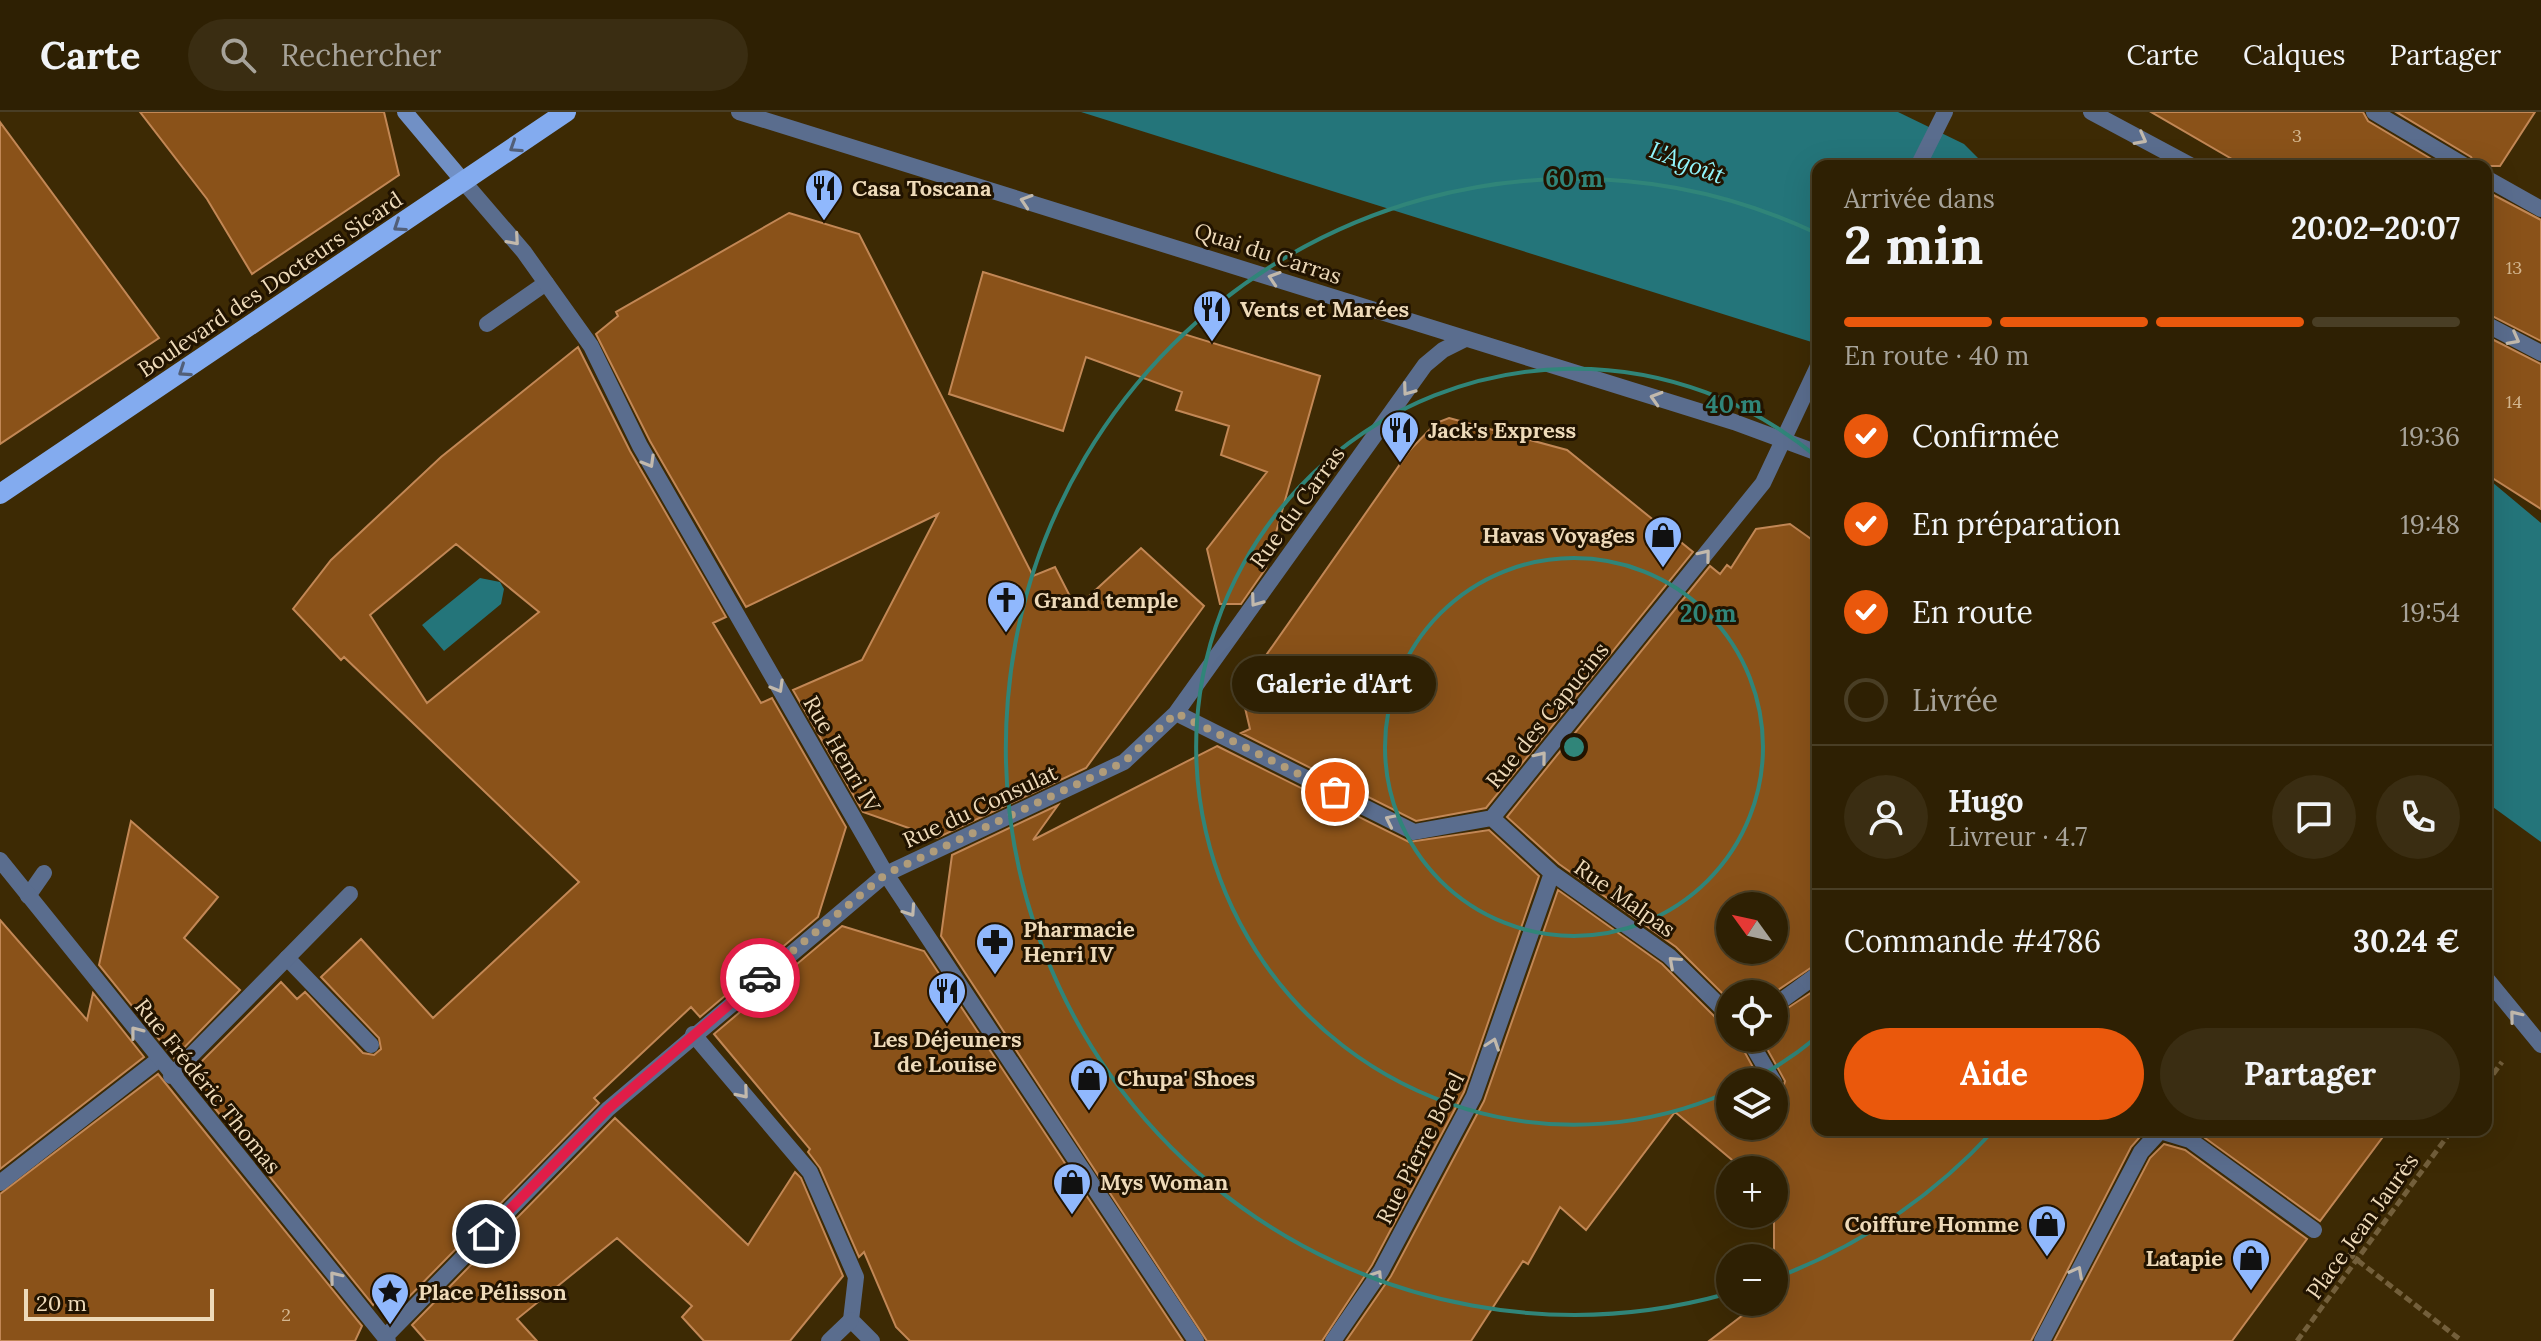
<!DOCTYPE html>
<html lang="fr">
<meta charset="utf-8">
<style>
body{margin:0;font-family:Lora,serif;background:#3a2d12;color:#f1f3f6;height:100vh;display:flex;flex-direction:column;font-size:30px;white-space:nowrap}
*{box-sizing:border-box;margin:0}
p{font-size:26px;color:#a7a39a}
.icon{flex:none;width:44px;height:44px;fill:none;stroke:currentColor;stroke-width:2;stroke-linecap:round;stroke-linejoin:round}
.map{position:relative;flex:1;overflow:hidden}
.side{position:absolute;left:1812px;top:48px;width:680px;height:976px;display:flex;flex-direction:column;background:#2e2003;border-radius:16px;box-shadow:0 8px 32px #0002,0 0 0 2px #493e25}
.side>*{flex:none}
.needle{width:52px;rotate:303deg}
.controls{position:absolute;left:1716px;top:780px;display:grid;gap:16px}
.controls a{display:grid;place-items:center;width:72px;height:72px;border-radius:50%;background:#2e2003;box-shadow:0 8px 32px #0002,0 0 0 2px #493e25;font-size:40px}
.scale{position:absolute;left:24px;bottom:20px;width:190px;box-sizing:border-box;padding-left:8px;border:4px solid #eedab9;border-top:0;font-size:22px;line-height:28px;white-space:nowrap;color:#eedab9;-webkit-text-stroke:6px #211300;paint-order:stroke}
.pin{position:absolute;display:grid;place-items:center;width:68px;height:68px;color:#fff;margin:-34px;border:4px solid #fff;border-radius:50%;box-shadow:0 2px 8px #0007}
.courier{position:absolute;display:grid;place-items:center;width:80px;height:80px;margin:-40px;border:6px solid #e11d48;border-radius:50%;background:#fff;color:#222;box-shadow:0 2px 10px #0007}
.bubble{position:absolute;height:56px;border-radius:28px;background:#2e2003;box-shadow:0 8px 32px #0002,0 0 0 2px #493e25;font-size:26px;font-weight:700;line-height:56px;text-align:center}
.summary em{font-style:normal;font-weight:700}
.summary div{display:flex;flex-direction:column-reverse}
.summary{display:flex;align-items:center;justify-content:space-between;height:136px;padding:0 32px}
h1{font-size:52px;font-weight:700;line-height:60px}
.bar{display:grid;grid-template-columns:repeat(4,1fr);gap:12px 8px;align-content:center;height:96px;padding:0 32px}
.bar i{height:10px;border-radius:6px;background:#493e25}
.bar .active{background:#ea580c}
.bar p{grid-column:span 4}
.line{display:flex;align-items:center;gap:20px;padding:0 32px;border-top:2px solid #493e25}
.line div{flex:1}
.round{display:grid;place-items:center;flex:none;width:84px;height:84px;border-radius:42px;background:#3a2d12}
ol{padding:0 32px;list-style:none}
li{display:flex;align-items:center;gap:24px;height:88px}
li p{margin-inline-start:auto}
li .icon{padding:8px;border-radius:50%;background:#ea580c;color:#fff;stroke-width:4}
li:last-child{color:#a7a39a}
li i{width:44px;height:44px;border:4px solid #493e25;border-radius:50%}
.cta{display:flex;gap:16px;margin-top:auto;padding:16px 32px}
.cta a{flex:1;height:92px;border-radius:48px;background:#ea580c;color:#fff;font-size:32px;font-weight:700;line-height:92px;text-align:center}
.cta a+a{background:#3a2d12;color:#f1f3f6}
header{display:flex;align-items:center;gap:48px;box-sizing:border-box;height:112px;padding:0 40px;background:#2e2003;border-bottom:2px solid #493e25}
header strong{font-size:38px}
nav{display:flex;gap:44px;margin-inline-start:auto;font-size:28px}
.search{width:560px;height:72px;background:#3a2d12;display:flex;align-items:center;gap:20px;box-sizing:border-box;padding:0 28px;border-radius:44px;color:#a7a39a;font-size:30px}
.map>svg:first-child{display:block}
.water{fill:#24757a}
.building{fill:#8a5219;stroke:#c28755;stroke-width:2;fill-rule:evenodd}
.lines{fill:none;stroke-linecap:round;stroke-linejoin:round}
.path{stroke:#735f3b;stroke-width:5;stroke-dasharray:8 4;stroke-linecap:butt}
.lane{stroke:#5a6d8e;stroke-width:16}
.street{stroke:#5a6d8e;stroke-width:16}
.secondary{stroke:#7190c5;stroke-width:16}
.primary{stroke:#83abef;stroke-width:20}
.oneway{stroke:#c2b9ac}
.oneway2{stroke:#525f78}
.done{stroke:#b09c7a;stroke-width:8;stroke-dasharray:0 14.4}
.route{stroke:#e11d48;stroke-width:10}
.ring{fill:none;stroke:#308579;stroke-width:4}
.labels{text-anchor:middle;stroke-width:6;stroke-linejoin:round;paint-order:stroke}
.number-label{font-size:18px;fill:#d5b891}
.poi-label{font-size:22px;font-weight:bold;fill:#eedab9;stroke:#211300;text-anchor:start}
.street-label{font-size:22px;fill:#eedab9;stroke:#211300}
.water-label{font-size:24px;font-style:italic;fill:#91f5fb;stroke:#211300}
.centre{fill:#308579;stroke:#211300;stroke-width:4}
.ring-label{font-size:24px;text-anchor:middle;font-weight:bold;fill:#308579;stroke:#211300;stroke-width:6;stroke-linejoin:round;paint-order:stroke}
</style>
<header>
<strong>Carte</strong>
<div class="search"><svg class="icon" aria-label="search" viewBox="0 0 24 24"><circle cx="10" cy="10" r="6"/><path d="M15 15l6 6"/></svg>Rechercher</div>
<nav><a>Carte</a><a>Calques</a><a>Partager</a></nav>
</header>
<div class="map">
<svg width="2541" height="1229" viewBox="0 0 2541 1229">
<rect width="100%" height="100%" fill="#3d2a04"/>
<!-- water -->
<path class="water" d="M1081 0H1898L1964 32 1986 54H1818V232Z
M2486 365 2541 411V730L2486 690Z
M480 466 500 470 504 477 501 492 444 539 422 513Z"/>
<!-- building -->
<path class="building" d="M140 0H384L399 63 252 162 207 87Z
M2151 0H2363L2368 9 2443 54H2244Z
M2396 0H2535L2500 54H2476L2471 45Z
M0 10 159 226 0 332Z
M2486 79 2541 108V229L2486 201Z
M789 101 859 122 1033 464 1055 455 1076 496 1141 436 1204 494 1086 656 937 726 863 700 793 578 862 548 938 402 746 495 650 329 596 222 618 204 616 200Z
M983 160 1320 264 1266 456 1241 492H1220L1207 437 1267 360 1221 343 1229 314 1176 298 1182 280 1086 245 1063 319 949 282Z
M2486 224 2541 252V397L2486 362Z
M578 235 630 339 726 505 713 511 761 591 772 586 846 715 818 805 700 905 691 895 594 986 599 991 398 1196 381 1176 373 1193 188 963 281 870 297 887 305 880 363 941 374 943 381 937 379 926 321 865 361 827 433 906 579 770 344 545 341 548 293 497 331 448 441 345ZM456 432 539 500 427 591 370 503Z
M1449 306 1567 338 1693 440 1486 696 1416 709 1241 621 1250 617 1241 579 1410 338 1436 311Z
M1790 412 1818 432V851L1772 882H1730V889L1676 835 1559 752 1507 705 1710 454 1720 462 1727 453 1731 456 1756 417ZM1730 794H1774V838H1730Z
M1217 634 1409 730 1489 718 1539 764 1464 980 1372 1153 1322 1229H1207L941 824 952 743 1058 693 1033 728Z
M131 709 218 785 184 826 240 878 174 946 99 853Z
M1558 778 1662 852 1722 912 1730 915V926H1737L1761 970H1730V1014H1774V981L1783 976 1785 969 1761 926H1774V905L1818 876V1018H2146L2131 1035 2031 1229H1709L1760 1190H1774V1058H1744L1675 1000 1586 1118 1560 1095 1528 1152 1523 1149 1471 1229H1346L1391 1164 1484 989Z
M0 808 87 908 93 881 144 945 0 1057Z
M842 814 924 839 1183 1229H910L896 1215 864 1140 859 1145 820 1056 808 1040 810 1037 714 922Z
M158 962 362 1214 355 1229H0V1082Z
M615 1006 748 1133 795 1060 801 1066 843 1164 790 1229H704L682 1205 692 1194 617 1126 517 1207 537 1229H426L412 1213Z
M2194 1018H2388L2320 1109Z
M2164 1032 2185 1038 2307 1127 2232 1229H2054L2150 1046Z"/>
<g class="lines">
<!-- path -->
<path class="path" d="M2486 972 2502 950
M2348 1141 2462 1229
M2297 1229 2452 1018"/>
<!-- lane -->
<path class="lane" d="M2374 0 2465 54
M2486 66 2541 97
M487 212 546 171
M28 784 44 761
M287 846 371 933
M693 922 810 1060 856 1165 851 1208 872 1229
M0 1071 158 948"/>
<!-- street -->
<path class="street" d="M739 0 1734 310 1818 341
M2091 0 2192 54
M1918 54 1945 0
M463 69 524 140 591 234 640 334 886 762 1196 1229
M2486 212 2541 241
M1176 601 1414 720 1492 706 1763 371 1818 254
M1492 706 1552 761 1669 844 1730 904
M0 748 388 1229
M2486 866 2541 933
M1774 894 1818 862
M1748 926 1774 970
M171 964 350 782
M2157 1018 2190 1028 2314 1118
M385 1225 608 997 886 762 1124 650 1176 601 1425 253 1443 238 1465 227
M829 1229 851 1208
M1333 1229 1381 1159 1474 984 1552 761
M2042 1229 2141 1040 2161 1018"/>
<!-- secondary -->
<path class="secondary" d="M405 0 463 69"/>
<!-- primary -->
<path class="primary" d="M0 382 566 0"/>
</g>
<!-- one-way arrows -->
<defs><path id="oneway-chevron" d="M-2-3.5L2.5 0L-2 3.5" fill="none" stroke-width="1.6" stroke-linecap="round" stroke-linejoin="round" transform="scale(2)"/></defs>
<g class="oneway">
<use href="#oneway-chevron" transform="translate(2141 27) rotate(28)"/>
<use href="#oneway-chevron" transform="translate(1026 89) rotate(-162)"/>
<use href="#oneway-chevron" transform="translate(514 128) rotate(49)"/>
<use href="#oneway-chevron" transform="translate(1274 166) rotate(-162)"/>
<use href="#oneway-chevron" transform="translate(2514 227) rotate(28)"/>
<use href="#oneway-chevron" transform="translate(1408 278) rotate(126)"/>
<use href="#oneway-chevron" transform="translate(1656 286) rotate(-163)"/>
<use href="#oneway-chevron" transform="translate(649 350) rotate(60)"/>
<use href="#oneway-chevron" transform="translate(1705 443) rotate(-51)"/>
<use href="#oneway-chevron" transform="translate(1256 489) rotate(126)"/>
<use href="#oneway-chevron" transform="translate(778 575) rotate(60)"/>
<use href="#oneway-chevron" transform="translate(1541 645) rotate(-51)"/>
<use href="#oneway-chevron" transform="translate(1391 708) rotate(-154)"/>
<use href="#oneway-chevron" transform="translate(910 799) rotate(56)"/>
<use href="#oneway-chevron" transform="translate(1674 850) rotate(-138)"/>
<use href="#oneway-chevron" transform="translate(2515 904) rotate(-129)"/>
<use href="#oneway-chevron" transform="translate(136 920) rotate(-128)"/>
<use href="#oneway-chevron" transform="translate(1493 932) rotate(-71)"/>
<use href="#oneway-chevron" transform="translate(743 981) rotate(50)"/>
<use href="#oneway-chevron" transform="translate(2077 1160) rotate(-62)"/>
<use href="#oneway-chevron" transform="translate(1377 1164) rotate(-57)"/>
<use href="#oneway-chevron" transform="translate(335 1165) rotate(-129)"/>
</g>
<g class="oneway2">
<use href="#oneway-chevron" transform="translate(515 35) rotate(147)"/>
<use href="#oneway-chevron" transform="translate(399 114) rotate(146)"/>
<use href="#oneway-chevron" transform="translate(184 259) rotate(146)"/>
</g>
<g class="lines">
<!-- done -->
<path class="done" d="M760 866 886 762 1124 650 1176 601 1335 680"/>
<!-- route -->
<path class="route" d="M486 1122 608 997 760 866"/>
</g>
<!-- distance rings -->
<g class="ring">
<circle cx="1574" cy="635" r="189"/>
<path d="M1817 925A378 378 0 0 1 1751 969M1728 980A378 378 0 1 1 1817 345"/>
<path d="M1993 1019A568 568 0 0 1 1778 1165M1726 1182A568 568 0 1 1 1814 120"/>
</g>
<!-- icons -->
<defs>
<symbol id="restaurant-pin" viewBox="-11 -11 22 30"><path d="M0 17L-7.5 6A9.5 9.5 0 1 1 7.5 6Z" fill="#90b8fd" stroke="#211300"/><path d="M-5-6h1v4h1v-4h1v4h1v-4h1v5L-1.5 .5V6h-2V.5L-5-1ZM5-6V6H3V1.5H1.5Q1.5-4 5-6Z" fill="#111"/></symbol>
<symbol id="shop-pin" viewBox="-11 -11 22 30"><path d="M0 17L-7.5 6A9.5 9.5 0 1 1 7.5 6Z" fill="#90b8fd" stroke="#211300"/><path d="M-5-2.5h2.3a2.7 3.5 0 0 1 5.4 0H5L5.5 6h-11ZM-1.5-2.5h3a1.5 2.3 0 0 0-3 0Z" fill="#111"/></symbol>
<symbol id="church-pin" viewBox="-11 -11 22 30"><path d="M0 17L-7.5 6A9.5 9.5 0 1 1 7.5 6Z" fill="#90b8fd" stroke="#211300"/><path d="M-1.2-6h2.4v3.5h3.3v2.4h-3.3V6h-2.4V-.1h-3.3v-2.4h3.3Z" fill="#111"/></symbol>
<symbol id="pharmacy-pin" viewBox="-11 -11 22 30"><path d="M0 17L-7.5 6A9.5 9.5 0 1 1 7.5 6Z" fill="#90b8fd" stroke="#211300"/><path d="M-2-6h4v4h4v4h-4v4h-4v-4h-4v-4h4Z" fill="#111"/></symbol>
<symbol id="sight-pin" viewBox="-11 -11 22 30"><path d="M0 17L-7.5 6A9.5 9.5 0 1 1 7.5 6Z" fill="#90b8fd" stroke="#211300"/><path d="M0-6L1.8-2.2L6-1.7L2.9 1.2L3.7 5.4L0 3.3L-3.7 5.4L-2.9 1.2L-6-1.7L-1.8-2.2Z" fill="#111"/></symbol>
</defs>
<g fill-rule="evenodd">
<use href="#restaurant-pin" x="802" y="54" width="44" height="60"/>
<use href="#restaurant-pin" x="1190" y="175" width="44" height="60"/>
<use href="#restaurant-pin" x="1378" y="296" width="44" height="60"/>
<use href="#shop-pin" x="1641" y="401" width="44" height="60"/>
<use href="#church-pin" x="984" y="466" width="44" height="60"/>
<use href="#pharmacy-pin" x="973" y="808" width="44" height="60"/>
<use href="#restaurant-pin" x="925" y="857" width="44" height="60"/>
<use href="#shop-pin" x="1067" y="944" width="44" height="60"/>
<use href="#shop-pin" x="1050" y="1048" width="44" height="60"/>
<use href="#shop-pin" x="2025" y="1090" width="44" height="60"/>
<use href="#shop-pin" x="2229" y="1124" width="44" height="60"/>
<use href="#sight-pin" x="368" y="1158" width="44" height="60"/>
</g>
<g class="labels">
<!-- number labels -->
<g class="number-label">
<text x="2297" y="30">3</text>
<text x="2514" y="162">13</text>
<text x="2514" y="296">14</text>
<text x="286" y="1209">2</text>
</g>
<!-- poi labels -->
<g class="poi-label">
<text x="852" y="84">Casa Toscana</text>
<text x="1240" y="205">Vents et Marées</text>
<text x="1428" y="326">Jack's Express</text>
<text x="1635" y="431" text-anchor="end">Havas Voyages</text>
<text x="1034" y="496">Grand temple</text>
<text x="1023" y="825">Pharmacie<tspan x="1023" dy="25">Henri IV</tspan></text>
<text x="947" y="935" text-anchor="middle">Les Déjeuners<tspan x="947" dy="25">de Louise</tspan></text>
<text x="1117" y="974">Chupa' Shoes</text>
<text x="1100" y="1078">Mys Woman</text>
<text x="2019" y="1120" text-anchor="end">Coiffure Homme</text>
<text x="2223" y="1154" text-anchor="end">Latapie</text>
<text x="418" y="1188">Place Pélisson</text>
</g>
<!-- street labels -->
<g class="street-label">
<text transform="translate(1268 141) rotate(18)" y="8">Quai du Carras</text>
<text transform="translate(270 172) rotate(-34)" y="8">Boulevard des Docteurs Sicard</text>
<text transform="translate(1297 395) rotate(-54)" y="8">Rue du Carras</text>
<text transform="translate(1547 603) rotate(-51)" y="8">Rue des Capucins</text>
<text transform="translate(842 642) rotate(60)" y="8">Rue Henri IV</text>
<text transform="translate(980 694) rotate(-25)" y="8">Rue du Consulat</text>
<text transform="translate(1625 786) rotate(35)" y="8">Rue Malpas</text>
<text transform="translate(208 974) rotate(51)" y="8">Rue Frédéric Thomas</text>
<text transform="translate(1420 1036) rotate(-63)" y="8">Rue Pierre Borel</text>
<text transform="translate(2362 1114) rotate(-54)" y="8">Place Jean Jaurès</text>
</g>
<!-- water labels -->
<g class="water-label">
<text transform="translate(1687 51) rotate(21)" y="8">L'Agoût</text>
</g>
</g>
<circle cx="1574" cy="635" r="12" class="centre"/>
<g class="ring-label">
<text x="1574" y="75">60 m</text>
<text x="1734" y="301">40 m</text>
<text x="1708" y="510">20 m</text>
</g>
</svg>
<div class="controls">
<a><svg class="needle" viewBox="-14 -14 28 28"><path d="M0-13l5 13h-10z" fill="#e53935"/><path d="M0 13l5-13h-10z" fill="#a7a39a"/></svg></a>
<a><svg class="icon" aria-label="locate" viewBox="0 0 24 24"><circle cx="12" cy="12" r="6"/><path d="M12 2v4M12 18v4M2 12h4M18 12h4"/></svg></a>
<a><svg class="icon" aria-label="layers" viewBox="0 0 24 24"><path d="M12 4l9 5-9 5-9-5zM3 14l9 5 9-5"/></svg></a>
<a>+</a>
<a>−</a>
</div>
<div class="scale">20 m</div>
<div class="pin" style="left:1335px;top:680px;background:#ea580c"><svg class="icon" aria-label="bag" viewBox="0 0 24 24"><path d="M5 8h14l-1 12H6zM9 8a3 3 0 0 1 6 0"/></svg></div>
<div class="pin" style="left:486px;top:1122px;background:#1f2937"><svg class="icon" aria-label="home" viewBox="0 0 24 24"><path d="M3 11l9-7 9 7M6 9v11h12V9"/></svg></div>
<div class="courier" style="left:760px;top:866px"><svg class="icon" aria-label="car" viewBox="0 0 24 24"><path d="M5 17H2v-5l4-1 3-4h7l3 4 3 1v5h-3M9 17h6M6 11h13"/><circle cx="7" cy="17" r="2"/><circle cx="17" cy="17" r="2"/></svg></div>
<div class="bubble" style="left:1232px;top:544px;width:204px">Galerie d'Art</div>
<section class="side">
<div class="summary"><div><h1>2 min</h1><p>Arrivée dans</p></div><em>20:02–20:07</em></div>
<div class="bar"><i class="active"></i><i class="active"></i><i class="active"></i><i></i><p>En route · 40 m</p></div>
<ol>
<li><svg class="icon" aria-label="check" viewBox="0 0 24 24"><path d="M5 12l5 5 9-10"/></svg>Confirmée<p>19:36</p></li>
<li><svg class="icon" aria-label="check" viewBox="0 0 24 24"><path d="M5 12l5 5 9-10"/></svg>En préparation<p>19:48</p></li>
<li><svg class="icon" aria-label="check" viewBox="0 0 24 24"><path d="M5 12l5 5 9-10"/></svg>En route<p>19:54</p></li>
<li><i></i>Livrée</li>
</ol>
<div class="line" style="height:144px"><a class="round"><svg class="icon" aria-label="person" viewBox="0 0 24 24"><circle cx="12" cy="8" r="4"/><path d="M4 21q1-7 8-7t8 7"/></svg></a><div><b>Hugo</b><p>Livreur · 4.7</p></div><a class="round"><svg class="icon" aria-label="chat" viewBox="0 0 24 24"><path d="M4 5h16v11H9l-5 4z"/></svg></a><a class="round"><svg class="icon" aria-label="phone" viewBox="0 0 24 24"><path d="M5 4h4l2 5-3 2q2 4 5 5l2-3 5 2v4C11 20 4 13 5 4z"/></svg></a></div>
<div class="line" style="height:104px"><div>Commande #4786</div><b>30.24 €</b></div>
<div class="cta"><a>Aide</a><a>Partager</a></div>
</section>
</div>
